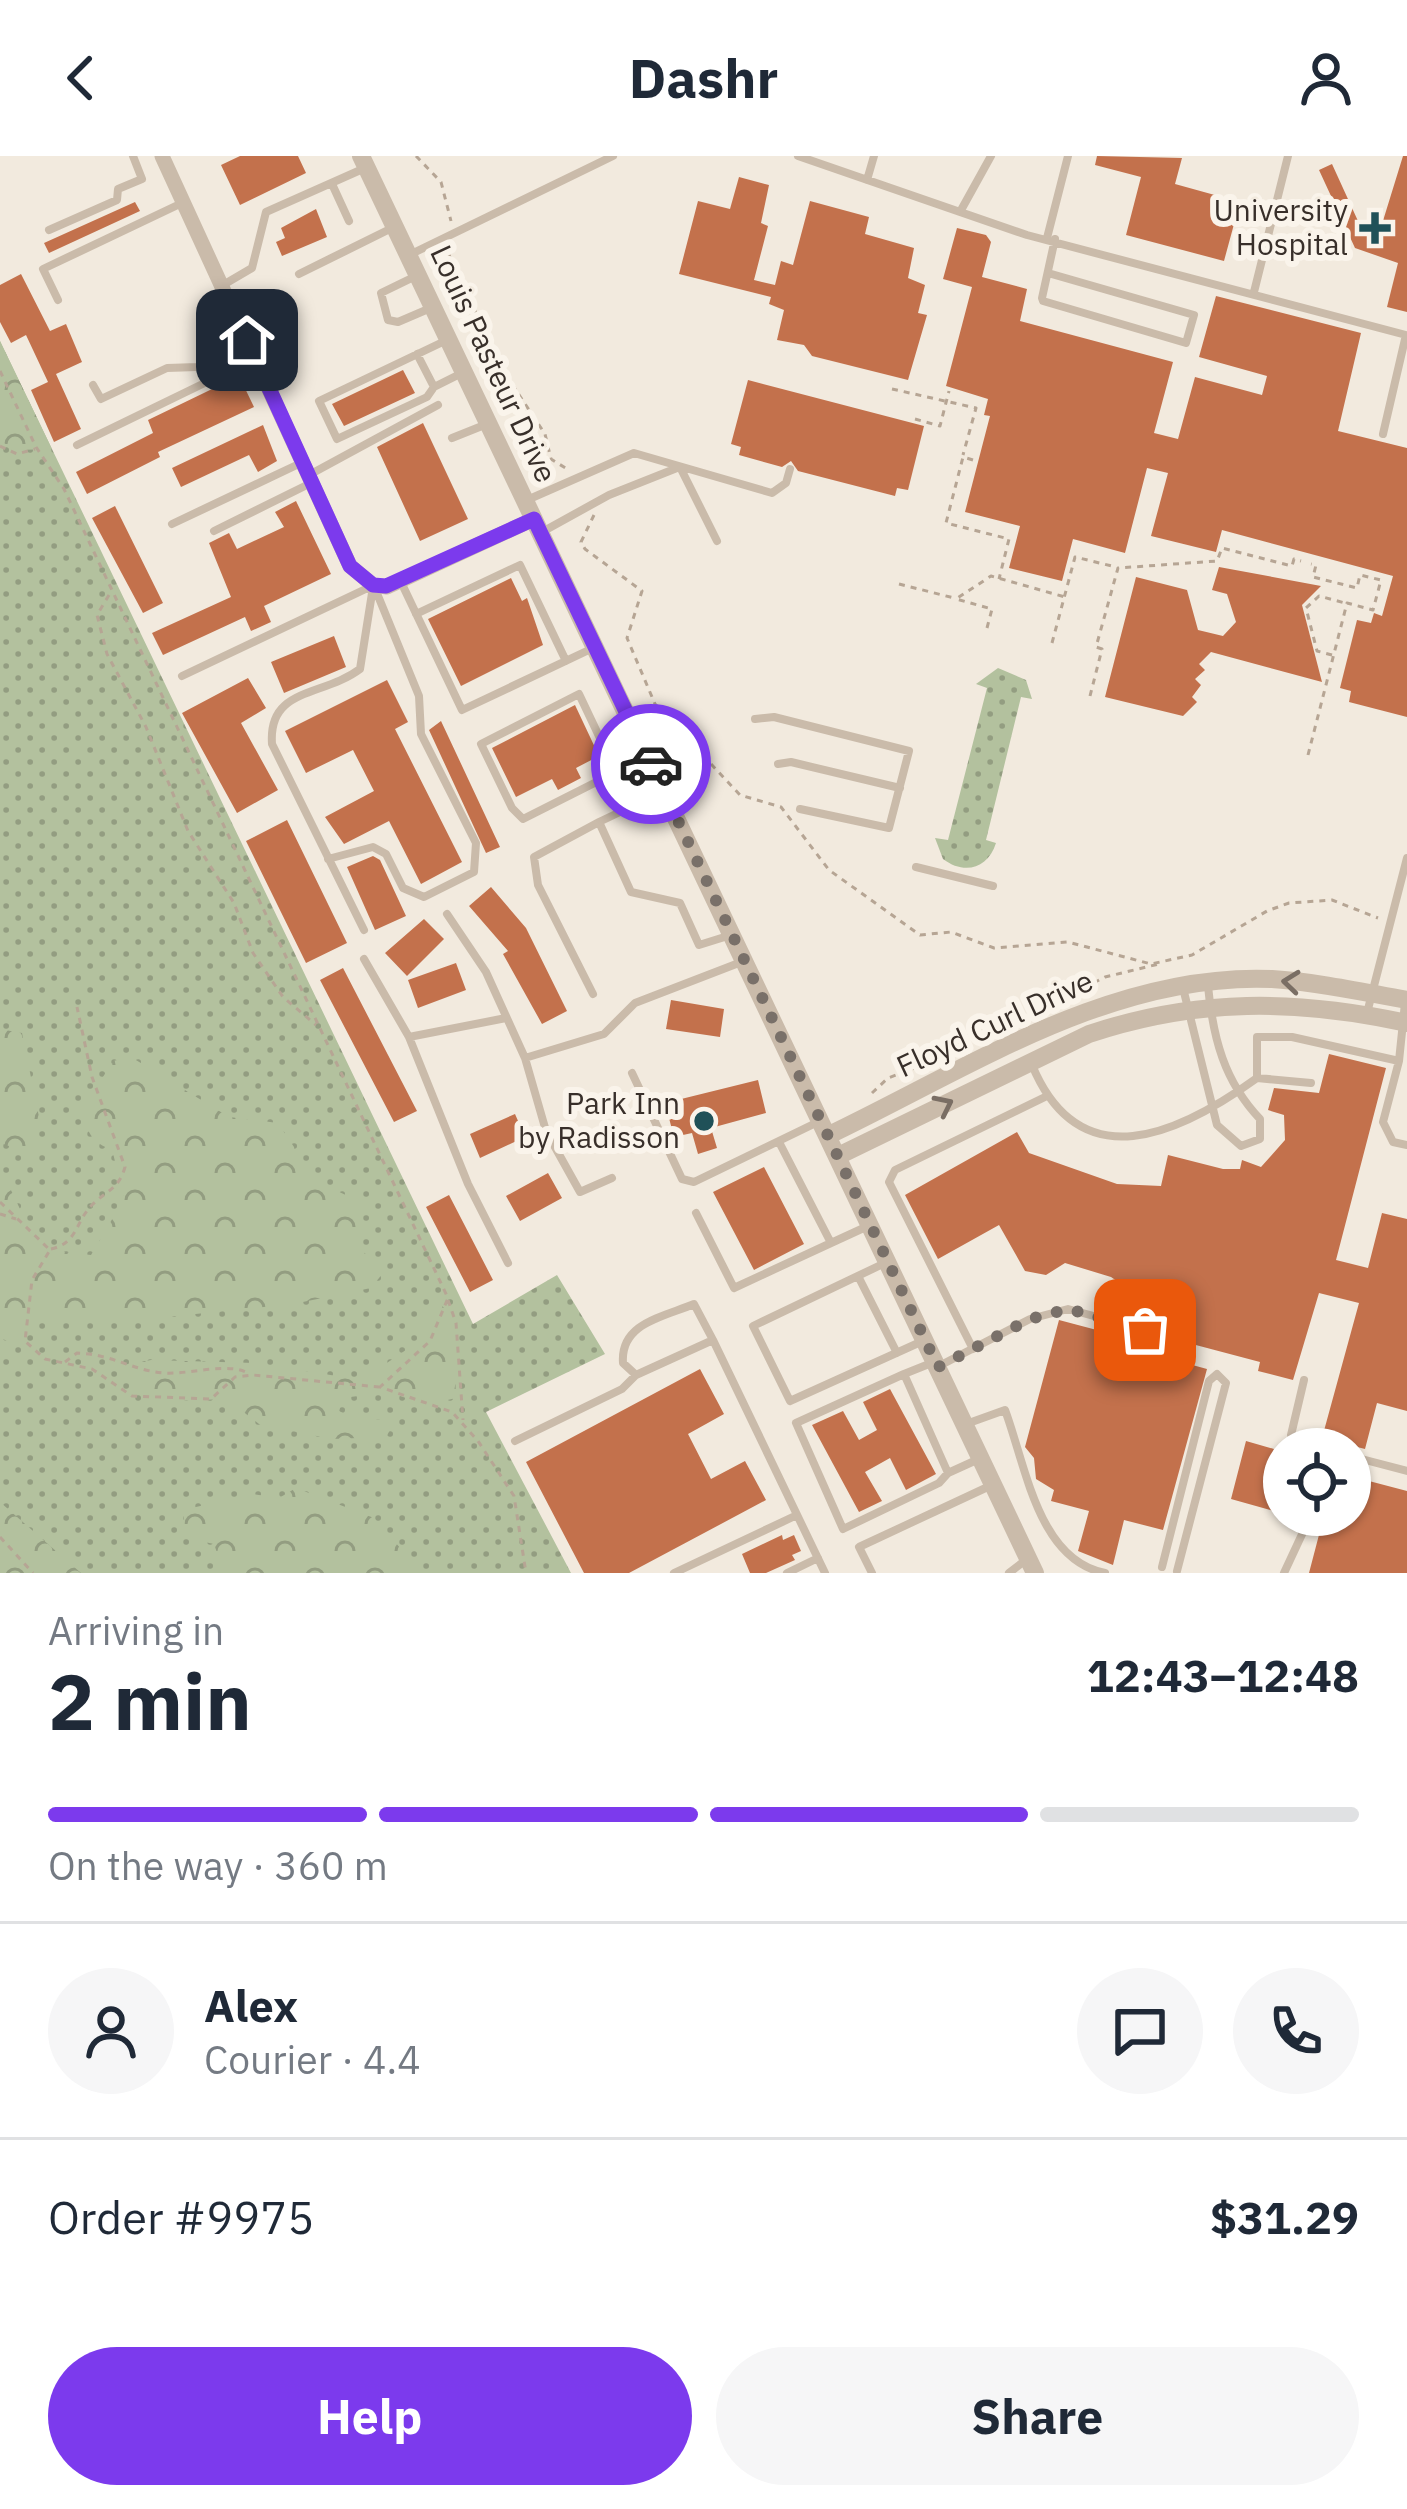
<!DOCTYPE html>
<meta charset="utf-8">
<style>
body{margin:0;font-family:"IBM Plex Sans",sans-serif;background:#f6f6f7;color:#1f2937;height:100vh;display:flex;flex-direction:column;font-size:45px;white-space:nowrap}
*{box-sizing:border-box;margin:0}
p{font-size:39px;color:#747a83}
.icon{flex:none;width:66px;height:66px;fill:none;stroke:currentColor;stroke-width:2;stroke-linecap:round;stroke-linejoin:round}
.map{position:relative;height:1417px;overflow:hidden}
.sheet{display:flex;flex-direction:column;background:#fff;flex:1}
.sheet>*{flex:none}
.tools{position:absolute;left:1263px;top:1272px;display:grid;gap:24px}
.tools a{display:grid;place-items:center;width:108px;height:108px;border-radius:50%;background:#fff;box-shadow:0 3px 9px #0004;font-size:60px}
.pin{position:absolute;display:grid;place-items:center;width:102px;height:102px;color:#fff;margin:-51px;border-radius:24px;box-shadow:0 6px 18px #0006}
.courier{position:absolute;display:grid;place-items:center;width:120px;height:120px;margin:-60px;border:9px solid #7c3aed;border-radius:50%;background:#fff;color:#222;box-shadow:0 3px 15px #0007}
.summary em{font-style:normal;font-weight:700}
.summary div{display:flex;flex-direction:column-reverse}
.summary{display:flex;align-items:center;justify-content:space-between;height:204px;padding:0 48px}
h1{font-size:78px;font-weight:700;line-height:90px}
.bar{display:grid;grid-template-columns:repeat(4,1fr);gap:18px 12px;align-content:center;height:144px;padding:0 48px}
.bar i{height:15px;border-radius:9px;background:#e0e1e3}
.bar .selected{background:#7c3aed}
.bar p{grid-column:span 4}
.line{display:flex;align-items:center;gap:30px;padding:0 48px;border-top:3px solid #e0e1e3}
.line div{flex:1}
.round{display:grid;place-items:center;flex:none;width:126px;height:126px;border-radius:63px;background:#f6f6f7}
.primary-button{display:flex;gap:24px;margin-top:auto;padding:24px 48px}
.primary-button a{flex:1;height:138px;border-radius:72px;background:#7c3aed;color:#fff;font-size:48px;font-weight:700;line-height:138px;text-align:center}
.primary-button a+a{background:#f6f6f7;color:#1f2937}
header{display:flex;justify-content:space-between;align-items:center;height:156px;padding:0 48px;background:#fff;font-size:54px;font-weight:700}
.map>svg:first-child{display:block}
.grass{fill:url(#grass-dots)}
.forest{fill:url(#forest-crowns)}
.building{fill:#c3714c}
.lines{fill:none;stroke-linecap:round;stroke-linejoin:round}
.path{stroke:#b6a594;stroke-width:3;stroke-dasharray:6 6;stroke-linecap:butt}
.service{stroke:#cabbaa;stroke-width:8}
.minor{stroke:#cabbaa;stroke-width:15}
.tertiary{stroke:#cabbaa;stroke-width:18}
.oneway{stroke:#7a6e64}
.done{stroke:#797069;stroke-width:12;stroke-dasharray:0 21.6}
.route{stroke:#7c3aed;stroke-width:15}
.poi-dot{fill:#205158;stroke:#faf4eb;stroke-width:4.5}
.labels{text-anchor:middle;stroke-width:12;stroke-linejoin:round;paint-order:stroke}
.poi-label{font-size:30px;fill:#382f2a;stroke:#faf4eb;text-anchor:end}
.street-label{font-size:30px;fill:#382f2a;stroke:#faf4eb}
</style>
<header><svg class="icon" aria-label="back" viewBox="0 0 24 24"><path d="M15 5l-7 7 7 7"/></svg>Dashr<svg class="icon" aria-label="person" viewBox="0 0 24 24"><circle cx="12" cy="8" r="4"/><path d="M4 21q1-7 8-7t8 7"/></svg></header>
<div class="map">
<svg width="1407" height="1417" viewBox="0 0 1407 1417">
<defs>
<pattern id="grass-dots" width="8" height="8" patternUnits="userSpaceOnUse" patternTransform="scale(3)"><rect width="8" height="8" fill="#b3c19e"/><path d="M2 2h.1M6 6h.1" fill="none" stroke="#939d81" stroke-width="1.8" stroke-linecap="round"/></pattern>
<pattern id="forest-crowns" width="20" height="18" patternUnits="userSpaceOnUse" patternTransform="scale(3)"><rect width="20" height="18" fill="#b3c19e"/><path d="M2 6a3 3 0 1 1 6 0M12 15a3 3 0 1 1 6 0" fill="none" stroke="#939d81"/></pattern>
</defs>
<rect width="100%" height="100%" fill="#f2eade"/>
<!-- grass -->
<path class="grass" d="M0 185 473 1168 557 1119 605 1198 486 1256 571 1417H0Z
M998 512 1026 524 1032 543 1021 541 986 684 996 687C988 713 964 719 943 703L935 682 948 684 987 532 976 528Z"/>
<!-- forest -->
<path class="forest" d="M0 185 52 293 17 294 0 285Z
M5 874 22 877 39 961 34 996 5 989 0 980V881Z
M131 901 229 961 278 967 294 991 298 1016 356 1044 364 1069 361 1093 383 1117 371 1132 293 1148 118 1166 43 1162 13 1189 0 1181V1011L39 1093 91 1099 124 1043 112 993C93 989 84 972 82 953L95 949 98 929 113 905Z
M439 1147 453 1161 456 1242 427 1249 388 1236 343 1242 339 1255 358 1264 388 1263 393 1269 386 1281 331 1283 259 1268 227 1243 147 1246 118 1210 151 1204 255 1207 362 1224 419 1185 424 1155Z
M296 1332 374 1362 422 1417H224L214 1388 186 1382 183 1354 252 1338 279 1342Z
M0 1346 81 1417H0Z"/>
<!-- building -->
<path class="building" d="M240 0H298L306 17 240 49 221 9Z
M1097 0 1182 2 1175 28 1240 46 1224 105 1126 79 1141 21 1095 9Z
M1403 0H1407V156L1387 151 1398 107 1355 92 1319 14 1332 8 1363 76 1378 81Z
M739 21 769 29 761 67 768 70 754 124 775 129 781 105 793 109 810 45 869 61 865 78 914 92 908 122 925 129 918 157 927 159 908 224 812 200 804 189 777 184 784 154 769 148 771 141 679 118 698 45 730 53Z
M135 46 140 55 49 97 44 87Z
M316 53 327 81 282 100 276 86 285 82 281 72Z
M957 72 986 79 991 86 982 121 1027 133 1020 165 1173 206 1154 277 1178 283 1195 221 1262 239 1267 220 1199 201 1216 140 1361 177 1338 275 1407 292V561L1349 546 1351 535 1340 532 1357 464 1371 467 1374 457 1382 460 1393 420 1222 374 1216 396 1151 380 1168 317 1147 312 1125 397 1073 383 1062 425 1009 412 1020 370 965 356 990 260 984 259 988 243 946 230 972 131 943 123Z
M21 118 50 175 66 168 82 206 56 218 81 273 54 286 31 234 48 226 26 179 11 187 0 166V129Z
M403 214 415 237 344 270 332 248Z
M239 220 254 251 158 296 160 301 87 338 76 316 153 277 148 264Z
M748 224 924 270 908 334 897 332 895 340 798 315 791 305 782 311 739 299 741 291 731 288Z
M423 267 468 363 420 385 377 291Z
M263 269 277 305 258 316 249 299 181 331 172 312Z
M296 345 331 418 264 450 271 466 251 475 245 461 163 499 152 477 231 441 209 387 229 377 237 393 284 371 275 356Z
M115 350 163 447 143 457 92 362Z
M1219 411 1321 430 1302 449 1322 526 1211 496 1199 508 1205 514 1195 523 1201 529 1192 541 1197 546 1183 560 1105 541 1136 421 1187 434 1198 474 1223 480 1236 466 1227 438 1212 434Z
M511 422 522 445 527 442 543 489 461 530 428 463Z
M334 480 346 511 284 537 271 506Z
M248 522 266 552 241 567 278 634 237 657 182 557Z
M387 524 408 566 395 573 462 706 421 728 389 665 344 688 325 661 374 635 353 594 306 617 285 575Z
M575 549 599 600 576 612 581 622 558 634 552 623 516 641 492 592Z
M441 565 500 691 486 697 429 574Z
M287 664 347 787 306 807 246 685Z
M373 700 380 704 406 760 375 774 347 711Z
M491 731 526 772 567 855 542 868 503 798 508 795 469 750Z
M424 763 444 783 407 820 385 797Z
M456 807 466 834 418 852 408 824Z
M343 812 417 955 394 966 320 824Z
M671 844 724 853 720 881 666 873Z
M1329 898 1386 912 1336 1104 1368 1112 1382 1057 1407 1063V1255L1377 1247 1365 1293 1322 1282 1359 1147 1319 1137 1293 1224 1258 1215 1260 1206 1192 1188 1196 1173 1187 1169 1114 1150 1120 1127 1111 1121 1065 1107 1046 1119 1025 1115 999 1069 938 1103 905 1039 1017 976 1029 997 1117 1028 1161 1030 1168 999 1223 1013H1240L1242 1004 1261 1011 1285 984 1284 959 1268 954 1274 932 1319 937Z
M758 924 766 957 711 972 717 992 698 998 692 977 674 981 665 947Z
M515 958 525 981 480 1002 470 978Z
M764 1011 804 1088 754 1114 713 1036Z
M548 1017 562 1042 520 1065 506 1040Z
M449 1039 493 1124 470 1136 426 1051Z
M1059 1164 1176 1195 1174 1204 1207 1213 1163 1374 1124 1364 1113 1409 1078 1395 1089 1355 1051 1345 1054 1334 1036 1323 1034 1302 1025 1291Z
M700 1213 724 1258 688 1278 711 1323 745 1305 766 1344 629 1417H584L526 1306Z
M890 1233 936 1318 906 1334 890 1302 865 1316 882 1345 859 1356 812 1269 843 1255 859 1284 877 1274 863 1246Z
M1246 1285 1274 1293 1265 1325 1284 1330V1358L1231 1343Z
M1350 1320 1407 1335V1417H1309L1320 1375 1330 1370 1324 1359H1350Z
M782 1379 783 1384 794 1379 801 1395 792 1399 795 1404 766 1417H750L742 1398Z"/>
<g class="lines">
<!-- path -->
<path class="path" d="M416 0 441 26 451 65
M449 99 502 213 545 278 551 303 567 313
M0 215 36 291 64 333 448 1142 430 1185 380 1231 452 1256 478 1285 514 1340 526 1417
M892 233 976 252 963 299
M915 263 940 270 949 235
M0 290 17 298 35 293
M973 304 963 301 946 367 1009 383 999 423
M594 359 581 386 585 393 642 435 627 482 655 548 740 639 781 651 829 714 920 779 951 776 994 792 1068 786 1151 808 1192 799 1267 755 1289 747 1332 744 1378 762
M899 428 954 442
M109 439 97 459 107 498 146 571 188 675 234 747 253 797 283 841 316 869
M987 472 992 453 956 443 991 420 1065 441
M1052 487 1075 401 1116 411
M1332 499 1317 495 1306 452 1319 440 1345 447
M1090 540 1102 493 1096 491 1118 412 1217 405 1222 392 1292 410 1294 403 1301 405
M1308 599 1347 447 1373 454 1381 424 1360 419 1357 432 1313 421 1316 409 1311 408
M975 887 994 869 1017 867
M872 937 888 922 934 905 990 862 1052 848 1105 821 1159 808
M0 1046 50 1094 32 1124 25 1185 45 1203 92 1213 132 1240 211 1243 235 1221 253 1219 379 1231
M0 1058 16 1063
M51 1093C78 1087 75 1066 92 1049 107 1034 119 1033 125 1011L92 921 77 851
M448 1144 456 1167 463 1264
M65 1206 77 1197C111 1198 132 1214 163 1217 190 1219 228 1205 250 1218
M0 1381 33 1417"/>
<!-- service -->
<path class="service" d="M798 0 1027 79 1406 179 1383 278
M867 24 874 0
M332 28 349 65
M960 56 991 0
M49 74 117 44 118 33 142 23 133 0
M1047 82 1068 0
M409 99 613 0
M1048 117 1194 159 1186 187 1043 145 1042 142 1055 83
M299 118 394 71
M416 120 381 137 388 164 398 166 433 151
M223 129 252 112 266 56 365 12
M1254 136 1288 0
M58 144 43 113 182 47
M447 184 319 245 337 283 427 241 434 231 462 217
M417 198 434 231
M93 229 101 243 167 212 197 211 217 203 245 184
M452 282 487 268
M77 289 254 203
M681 313 717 385
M309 319 438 249
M527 344 634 297 772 337 786 327 790 313
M172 368 301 307
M214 375 311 327
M542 376 609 339 677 312
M401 426 462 554 591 493
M416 458 520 409 566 505
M182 520 372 430
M755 563 774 561 909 595 889 672 800 653
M778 608 791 606 900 632
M616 616 579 538 481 588 512 652 523 663 646 601
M664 635 599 666 631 736 680 747 699 789 731 779
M328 703 373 691 386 698 403 732 424 741 474 716 476 687 421 578 419 540 374 430
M916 711 993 730
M447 758 486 816 525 902 604 878 635 847 744 805
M364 774 272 588C268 531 323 541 360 513L373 431
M364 803 409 881 506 862
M1183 832 1217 969 1241 990 1260 983V963C1224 925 1213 882 1208 830
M593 838 538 729 534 701 599 666
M1405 847 1399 905 1383 966 1393 986 1407 989
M1367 857 1407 702
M409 881 468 1028 508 1107
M525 902 546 975 580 1036 612 1022
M1032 909C1080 1024 1178 979 1257 922V881H1292L1399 905
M632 917 682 1023 694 1026 820 965
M1257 922 1311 927
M779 986 831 1087 868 1070
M696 1057 734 1132 831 1087
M887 1106 753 1170 790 1245 925 1184
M858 1120 897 1197
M713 1184 636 1219 623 1207C620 1167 663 1161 694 1148L713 1184 825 1417
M973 1193 889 1026 895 1014 1045 941
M934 1206 904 1218 948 1317 981 1302
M939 1210 1030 1163 1068 1153 1145 1174
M904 1218 796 1267 843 1373 939 1327 948 1317
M1304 1224 1291 1279 1322 1293
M966 1268 1005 1254C1026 1310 1038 1404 1105 1417
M515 1285 622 1233 636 1219
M1350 1300 1407 1315
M1310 1364 1322 1367
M1162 1411 1209 1225 1217 1218 1226 1227 1177 1415
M674 1417 797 1359
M787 1417 818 1402
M872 1417 859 1391 992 1329
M1009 1417 1027 1403
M1284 1417 1311 1359"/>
<!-- minor -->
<path class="minor" d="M162 0 350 410 373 429 387 431 534 363"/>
<!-- tertiary -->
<path class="tertiary" d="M361 0 1035 1417
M829 979C967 913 1112 816 1272 823 1317 826 1362 836 1407 844
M838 1000 1089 878C1197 842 1296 843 1407 867"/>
</g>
<!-- one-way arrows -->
<defs><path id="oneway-chevron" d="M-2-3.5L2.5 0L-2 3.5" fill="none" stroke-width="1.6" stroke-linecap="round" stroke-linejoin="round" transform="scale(3)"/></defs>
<g class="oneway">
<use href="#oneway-chevron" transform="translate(1291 826) rotate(-174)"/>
<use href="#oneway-chevron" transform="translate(944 949) rotate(-26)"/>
</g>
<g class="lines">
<!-- done -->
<path class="done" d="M651 608 938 1211 1030 1163 1068 1153 1145 1174"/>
<!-- route -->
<path class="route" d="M247 184 350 410 373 429 386 430 534 363 651 608"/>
</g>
<!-- markers -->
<g class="poi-dot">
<path d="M1369 54h12v12h12v12h-12v12h-12v-12h-12v-12h12z"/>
<circle cx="704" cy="965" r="12"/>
</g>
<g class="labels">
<!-- poi labels -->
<g class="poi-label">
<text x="1348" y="65">University<tspan x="1348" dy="34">Hospital</tspan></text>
<text x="680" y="958">Park Inn<tspan x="680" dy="34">by Radisson</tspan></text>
</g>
<!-- street labels -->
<g class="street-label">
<text transform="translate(493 208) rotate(65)" y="10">Louis Pasteur Drive</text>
<text transform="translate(995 868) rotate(-25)" y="10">Floyd Curl Drive</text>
</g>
</g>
</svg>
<div class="tools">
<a><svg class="icon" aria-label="locate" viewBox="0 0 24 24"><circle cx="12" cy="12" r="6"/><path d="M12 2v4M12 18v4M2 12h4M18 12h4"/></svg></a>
</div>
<div class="pin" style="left:1145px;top:1174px;background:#ea580c"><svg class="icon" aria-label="bag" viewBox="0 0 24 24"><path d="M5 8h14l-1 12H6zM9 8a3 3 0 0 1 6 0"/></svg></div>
<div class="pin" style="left:247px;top:184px;background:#1f2937"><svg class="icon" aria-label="home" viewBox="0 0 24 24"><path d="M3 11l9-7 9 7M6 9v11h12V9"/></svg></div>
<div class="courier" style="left:651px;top:608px"><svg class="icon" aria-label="car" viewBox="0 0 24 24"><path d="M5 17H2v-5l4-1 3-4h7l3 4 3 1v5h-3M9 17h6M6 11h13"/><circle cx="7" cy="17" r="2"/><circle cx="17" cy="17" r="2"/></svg></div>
</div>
<section class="sheet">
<div class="summary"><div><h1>2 min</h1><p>Arriving in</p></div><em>12:43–12:48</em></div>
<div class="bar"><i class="selected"></i><i class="selected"></i><i class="selected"></i><i></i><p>On the way · 360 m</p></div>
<div class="line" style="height:216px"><a class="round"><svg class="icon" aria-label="person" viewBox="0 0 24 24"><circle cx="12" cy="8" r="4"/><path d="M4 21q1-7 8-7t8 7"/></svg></a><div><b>Alex</b><p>Courier · 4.4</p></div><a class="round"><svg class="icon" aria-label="chat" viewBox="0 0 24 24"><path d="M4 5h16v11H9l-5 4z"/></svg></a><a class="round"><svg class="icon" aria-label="phone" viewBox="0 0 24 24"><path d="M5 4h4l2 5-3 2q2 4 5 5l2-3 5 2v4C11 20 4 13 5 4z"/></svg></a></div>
<div class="line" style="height:156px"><div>Order #9975</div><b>$31.29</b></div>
<div class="primary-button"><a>Help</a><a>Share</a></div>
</section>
